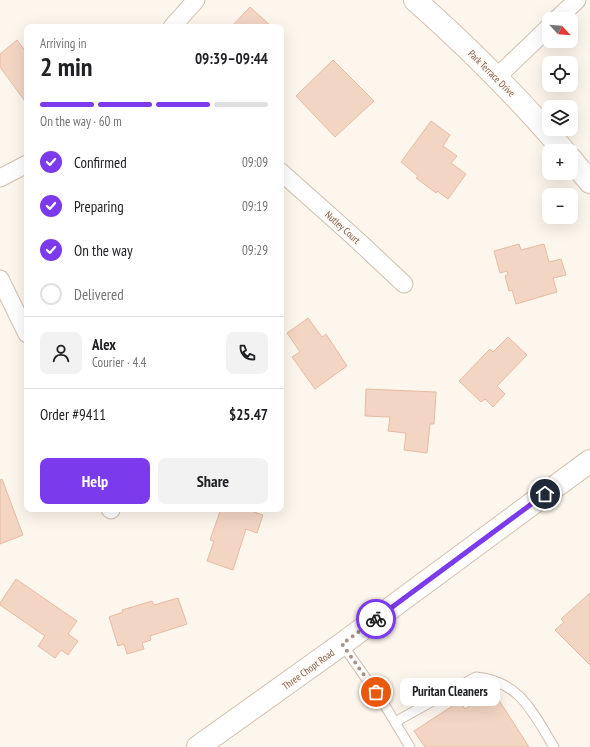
<!DOCTYPE html>
<meta charset="utf-8">
<style>
body{margin:0;font-family:"PT Sans Narrow",sans-serif;background:#f2f2f2;color:#202124;height:100vh;display:flex;flex-direction:column;font-size:15px;white-space:nowrap}
*{box-sizing:border-box;margin:0}
p{font-size:13px;color:#757577}
.icon{flex:none;width:22px;height:22px;fill:none;stroke:currentColor;stroke-width:2;stroke-linecap:round;stroke-linejoin:round}
.map{position:relative;flex:1;overflow:hidden}
.details{position:absolute;left:24px;top:24px;width:260px;height:488px;display:flex;flex-direction:column;background:#fff;border-radius:8px;box-shadow:0 4px 16px #0002}
.details>*{flex:none}
.needle{width:26px;rotate:116deg}
.fabs{position:absolute;left:542px;top:12px;display:grid;gap:8px}
.fabs a{display:grid;place-items:center;width:36px;height:36px;border-radius:8px;background:#fff;box-shadow:0 4px 16px #0002;font-size:20px}
.pin{position:absolute;display:grid;place-items:center;width:34px;height:34px;color:#fff;margin:-17px;border:2px solid #fff;border-radius:50%;box-shadow:0 1px 4px #0007}
.courier{position:absolute;display:grid;place-items:center;width:40px;height:40px;margin:-20px;border:3px solid #7c3aed;border-radius:50%;background:#fff;color:#222;box-shadow:0 1px 5px #0007}
.bubble{position:absolute;height:28px;border-radius:8px;background:#fff;box-shadow:0 4px 16px #0002;font-size:13px;font-weight:800;line-height:28px;text-align:center}
.head em{font-style:normal;font-weight:800}
.head div{display:flex;flex-direction:column-reverse}
.head{display:flex;align-items:center;justify-content:space-between;height:68px;padding:0 16px}
h1{font-size:26px;font-weight:800;line-height:30px}
.bar{display:grid;grid-template-columns:repeat(4,1fr);gap:6px 4px;align-content:center;height:48px;padding:0 16px}
.bar i{height:5px;border-radius:3px;background:#e0e0e0}
.bar .current{background:#7c3aed}
.bar p{grid-column:span 4}
.line{display:flex;align-items:center;gap:10px;padding:0 16px;border-top:1px solid #e0e0e0}
.line div{flex:1}
.round{display:grid;place-items:center;flex:none;width:42px;height:42px;border-radius:8px;background:#f2f2f2}
ol{padding:0 16px;list-style:none}
li{display:flex;align-items:center;gap:12px;height:44px}
li p{margin-inline-start:auto}
li .icon{padding:4px;border-radius:50%;background:#7c3aed;color:#fff;stroke-width:4}
li:last-child{color:#757577}
li i{width:22px;height:22px;border:2px solid #e0e0e0;border-radius:50%}
.primary-button{display:flex;gap:8px;margin-top:auto;padding:8px 16px}
.primary-button a{flex:1;height:46px;border-radius:8px;background:#7c3aed;color:#fff;font-size:16px;font-weight:800;line-height:46px;text-align:center}
.primary-button a+a{background:#f2f2f2;color:#202124}
.map>svg:first-child{display:block}
.building{fill:#f3d5c3;stroke:#e6bba3}
.lines{fill:none;stroke-linecap:round;stroke-linejoin:round}
.lane-casing{stroke:#d1beb0;stroke-width:11}
.street-casing{stroke:#d1beb0;stroke-width:19}
.secondary-casing{stroke:#d6c0b0;stroke-width:24}
.lane{stroke:#fff;stroke-width:9}
.street{stroke:#fff;stroke-width:17}
.secondary{stroke:#fff;stroke-width:22}
.done{stroke:#a89285;stroke-width:4;stroke-dasharray:0 7.2}
.route{stroke:#7c3aed;stroke-width:5}
.labels{text-anchor:middle;stroke-width:4;stroke-linejoin:round;paint-order:stroke}
.street-label{font-size:10px;fill:#7a5c4d;stroke:#fffaf3}
</style>
<div class="map">
<svg width="590" height="747" viewBox="0 0 590 747">
<rect width="100%" height="100%" fill="#fdf6ec"/>
<!-- building -->
<path class="building" d="M250 7 272 27H231Z
M17 40 27 53V104L0 67V54Z
M333 60 374 101 335 137 296 96Z
M431 121 450 135 443 146 457 156 451 163 466 174 448 199 437 191 436 193 416 178 418 176 401 162Z
M519 244 521 250 544 244 549 262 561 259 566 275 553 278 557 292 516 304 512 290 509 291 505 276 508 275 507 271 500 273 494 251Z
M308 318 322 337 326 334 347 366 315 389 292 357 300 352 287 333Z
M508 337 527 355 497 386 505 394 493 407 485 399 481 402 459 381 490 349 493 352Z
M366 389 436 392 434 424H430L427 453 404 450 406 433 388 431 390 417 365 416Z
M2 479 23 535 0 544V480Z
M221 509H245L263 515 257 533 246 529 233 570 207 561 214 541 210 540Z
M16 579 77 621 68 634 78 641 68 655 61 650 55 658 38 646 45 636 0 605V603Z
M590 593V665L555 630 564 622 561 619Z
M178 598 187 624 150 636 151 640 142 643 144 649 127 654 124 644 118 646 109 617 123 612 122 610 152 601 154 605Z
M493 691 529 747H425L414 731 460 701 465 709Z"/>
<g class="lines">
<defs>
<path id="lane" d="M342 644 384 704 410 747
M395 722 476 677C520 681 533 713 554 747"/>
<path id="street" d="M557 19 577 0
M172 27 196 0
M497 77 549 27
M281 172 355 238 404 284
M0 178 27 164
M0 279 27 334
M110 509 111 510"/>
<path id="secondary" d="M415 0C468 47 518 97 564 151
M571 159 590 182
M198 747 342 644 590 461"/>
</defs>
<!-- lane casing -->
<use href="#lane" class="lane-casing"/>
<!-- street casing -->
<use href="#street" class="street-casing"/>
<!-- secondary casing -->
<use href="#secondary" class="secondary-casing"/>
<!-- lane -->
<use href="#lane" class="lane"/>
<!-- street -->
<use href="#street" class="street"/>
<!-- secondary -->
<use href="#secondary" class="secondary"/>
</g>
<g class="lines">
<!-- done -->
<path class="done" d="M376 692 342 644 376 619"/>
<!-- route -->
<path class="route" d="M376 619 545 494"/>
</g>
<g class="labels">
<!-- street labels -->
<g class="street-label">
<text transform="translate(492 73) rotate(45)" y="4">Park Terrace Drive</text>
<text transform="translate(343 227) rotate(42)" y="4">Nutley Court</text>
<text transform="translate(308 669) rotate(-36)" y="4">Three Chopt Road</text>
</g>
</g>
</svg>
<div class="fabs">
<a><svg class="needle" viewBox="-14 -14 28 28"><path d="M0-13l5 13h-10z" fill="#e53935"/><path d="M0 13l5-13h-10z" fill="#757577"/></svg></a>
<a><svg class="icon" aria-label="locate" viewBox="0 0 24 24"><circle cx="12" cy="12" r="6"/><path d="M12 2v4M12 18v4M2 12h4M18 12h4"/></svg></a>
<a><svg class="icon" aria-label="layers" viewBox="0 0 24 24"><path d="M12 4l9 5-9 5-9-5zM3 14l9 5 9-5"/></svg></a>
<a>+</a>
<a>−</a>
</div>
<div class="pin" style="left:376px;top:692px;background:#ea580c"><svg class="icon" aria-label="bag" viewBox="0 0 24 24"><path d="M5 8h14l-1 12H6zM9 8a3 3 0 0 1 6 0"/></svg></div>
<div class="pin" style="left:545px;top:494px;background:#1f2937"><svg class="icon" aria-label="home" viewBox="0 0 24 24"><path d="M3 11l9-7 9 7M6 9v11h12V9"/></svg></div>
<div class="courier" style="left:376px;top:619px"><svg class="icon" aria-label="bike" viewBox="0 0 24 24"><circle cx="6" cy="16" r="4"/><circle cx="18" cy="16" r="4"/><path d="M6 16l4-8h5l3 8M10 8l3 8H6M13 5h3"/></svg></div>
<div class="bubble" style="left:400px;top:678px;width:100px">Puritan Cleaners</div>
<section class="details">
<div class="head"><div><h1>2 min</h1><p>Arriving in</p></div><em>09:39–09:44</em></div>
<div class="bar"><i class="current"></i><i class="current"></i><i class="current"></i><i></i><p>On the way · 60 m</p></div>
<ol>
<li><svg class="icon" aria-label="check" viewBox="0 0 24 24"><path d="M5 12l5 5 9-10"/></svg>Confirmed<p>09:09</p></li>
<li><svg class="icon" aria-label="check" viewBox="0 0 24 24"><path d="M5 12l5 5 9-10"/></svg>Preparing<p>09:19</p></li>
<li><svg class="icon" aria-label="check" viewBox="0 0 24 24"><path d="M5 12l5 5 9-10"/></svg>On the way<p>09:29</p></li>
<li><i></i>Delivered</li>
</ol>
<div class="line" style="height:72px"><a class="round"><svg class="icon" aria-label="person" viewBox="0 0 24 24"><circle cx="12" cy="8" r="4"/><path d="M4 21q1-7 8-7t8 7"/></svg></a><div><b>Alex</b><p>Courier · 4.4</p></div><a class="round"><svg class="icon" aria-label="phone" viewBox="0 0 24 24"><path d="M5 4h4l2 5-3 2q2 4 5 5l2-3 5 2v4C11 20 4 13 5 4z"/></svg></a></div>
<div class="line" style="height:52px"><div>Order #9411</div><b>$25.47</b></div>
<div class="primary-button"><a>Help</a><a>Share</a></div>
</section>
</div>
